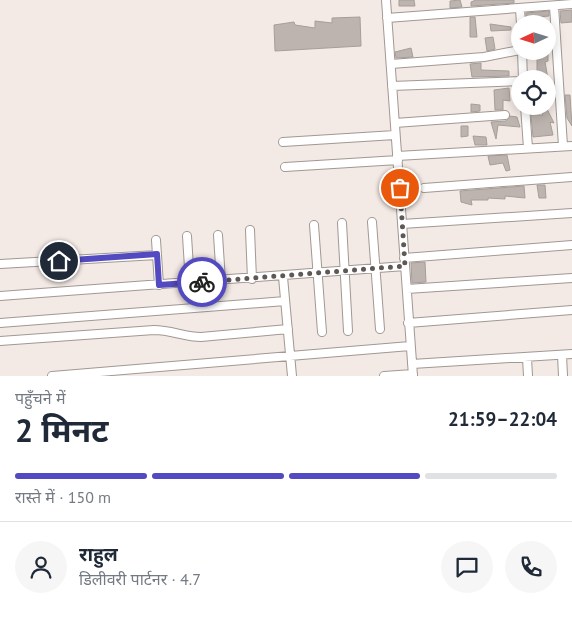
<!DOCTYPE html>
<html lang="hi">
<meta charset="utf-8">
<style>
body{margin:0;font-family:"PT Sans","Noto Sans Devanagari",sans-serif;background:#f6f6f7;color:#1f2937;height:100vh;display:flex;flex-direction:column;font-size:19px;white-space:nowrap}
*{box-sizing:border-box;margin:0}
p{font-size:16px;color:#747a83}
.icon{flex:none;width:28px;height:28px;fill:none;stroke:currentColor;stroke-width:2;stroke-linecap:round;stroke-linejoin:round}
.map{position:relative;height:376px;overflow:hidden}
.sheet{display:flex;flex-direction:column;background:#fff;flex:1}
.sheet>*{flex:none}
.needle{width:32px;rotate:266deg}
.fabs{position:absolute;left:511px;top:15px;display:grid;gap:10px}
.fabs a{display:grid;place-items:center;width:45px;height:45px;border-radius:50%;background:#fff;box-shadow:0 2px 12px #0003;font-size:25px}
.pin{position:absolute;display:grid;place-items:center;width:42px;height:42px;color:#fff;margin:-21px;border:2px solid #fff;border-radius:50%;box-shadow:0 1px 5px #0007}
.courier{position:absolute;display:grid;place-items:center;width:50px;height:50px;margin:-25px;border:4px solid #534ac1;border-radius:50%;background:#fff;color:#222;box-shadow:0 1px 6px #0007}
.head em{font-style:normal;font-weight:700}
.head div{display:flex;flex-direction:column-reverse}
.head{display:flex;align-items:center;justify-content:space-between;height:85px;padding:0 15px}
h1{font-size:32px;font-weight:700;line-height:38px}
.bar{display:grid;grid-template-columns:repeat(4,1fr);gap:8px 5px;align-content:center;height:60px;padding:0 15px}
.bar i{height:6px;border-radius:4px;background:#e0e1e3}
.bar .active{background:#534ac1}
.bar p{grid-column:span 4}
.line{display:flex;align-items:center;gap:12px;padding:0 15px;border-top:1px solid #e0e1e3}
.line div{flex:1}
.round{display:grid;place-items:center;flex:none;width:52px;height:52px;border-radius:26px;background:#f6f6f7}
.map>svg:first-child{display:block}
.building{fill:#bdb4af;stroke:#a69e99}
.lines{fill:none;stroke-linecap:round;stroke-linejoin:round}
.minor-casing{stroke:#a09893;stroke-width:10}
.minor{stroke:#fff;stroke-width:8}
.done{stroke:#5e5856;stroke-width:5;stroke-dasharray:0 9}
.route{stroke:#534ac1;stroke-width:6}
</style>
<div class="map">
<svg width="572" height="376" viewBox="0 0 572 376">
<rect width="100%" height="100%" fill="#f3e9e5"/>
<!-- building -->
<path class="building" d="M399 0H414L415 6H399Z
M460 0 462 7 450 8V1Z
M476 0H514V3L471 6V2Z
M572 10V22L561 23 560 11Z
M549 11V16L526 18V13Z
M360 17 361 46 275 51 274 25 294 22 295 25 315 28V21L332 23V18Z
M470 17H475L477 37H470Z
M490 24 511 27V30L491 31Z
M493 37 495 49 487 51 485 38Z
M411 48 413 57 396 58 395 52Z
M540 53H548V61L545 62 548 79 537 77V59H541Z
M481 63V70L509 71V76L472 77 470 64Z
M509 88 510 101 503 100V110H495L494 90Z
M565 95H570L572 126 567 118Z
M471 104 480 105V111L471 112Z
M547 109 554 123 550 122 553 135 533 137 531 115H543L541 110Z
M510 116 517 117 520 127 498 125 496 139 491 122 506 121Z
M461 126H468V136L461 137Z
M473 136 486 137 487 145H475Z
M507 155 510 170 506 171 503 163 490 165 488 156Z
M537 185H545L546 198H539Z
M524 186 525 198 505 196V199L488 198V200H471L472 205 461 202 460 191Z
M425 262 426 282 412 283 411 263Z"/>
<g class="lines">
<defs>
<path id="minor" d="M386 0 413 376
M554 6 563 146
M520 9 521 24
M387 18 572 4
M522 51 523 79
M391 64 484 57 520 50
M392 86 520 81
M525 106 528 148
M395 123 505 115
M283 142 395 135
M397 156 572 146
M285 167 398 160
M424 188 572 177
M372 222 380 329
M342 223 348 331
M402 224 572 213
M314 225 322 332
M250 230 252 279
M218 235 221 281
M187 236 190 283
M156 240 159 285
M404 258 572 245
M0 264 157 255
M283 277 292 376
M407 289 572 278
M0 296 405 266
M0 323 285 301
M408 323 572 310
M0 341 154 330C171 330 185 337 201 337L288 329
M562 355 563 376
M527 358 528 376
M412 364 572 354
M52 376 410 346
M384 376 413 374"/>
</defs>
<!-- minor casing -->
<use href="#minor" class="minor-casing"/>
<!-- minor -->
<use href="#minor" class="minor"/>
</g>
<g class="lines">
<!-- done -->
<path class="done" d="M202 282 405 266 400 188"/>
<!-- route -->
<path class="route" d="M59 261 157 254 159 285 202 282"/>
</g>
</svg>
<div class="fabs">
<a><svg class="needle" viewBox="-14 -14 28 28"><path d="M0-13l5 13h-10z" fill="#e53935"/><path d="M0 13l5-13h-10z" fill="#747a83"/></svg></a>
<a><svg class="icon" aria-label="locate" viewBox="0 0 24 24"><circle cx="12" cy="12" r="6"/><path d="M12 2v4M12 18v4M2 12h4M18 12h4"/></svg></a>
</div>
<div class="pin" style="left:400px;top:188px;background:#ea580c"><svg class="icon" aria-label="bag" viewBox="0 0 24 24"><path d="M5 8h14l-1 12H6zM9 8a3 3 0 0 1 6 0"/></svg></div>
<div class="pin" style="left:59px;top:261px;background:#1f2937"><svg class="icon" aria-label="home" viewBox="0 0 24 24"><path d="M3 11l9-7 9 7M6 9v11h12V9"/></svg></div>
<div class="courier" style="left:202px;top:282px"><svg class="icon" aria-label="bike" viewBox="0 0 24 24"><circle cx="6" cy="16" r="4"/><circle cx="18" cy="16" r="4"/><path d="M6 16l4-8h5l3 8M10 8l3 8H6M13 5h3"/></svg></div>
</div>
<section class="sheet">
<div class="head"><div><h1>2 मिनट</h1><p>पहुँचने में</p></div><em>21:59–22:04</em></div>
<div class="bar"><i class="active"></i><i class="active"></i><i class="active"></i><i></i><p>रास्ते में · 150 m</p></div>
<div class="line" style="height:90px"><a class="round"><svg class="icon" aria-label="person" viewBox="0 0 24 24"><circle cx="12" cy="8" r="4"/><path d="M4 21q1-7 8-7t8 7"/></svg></a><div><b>राहुल</b><p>डिलीवरी पार्टनर · 4.7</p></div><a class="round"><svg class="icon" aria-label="chat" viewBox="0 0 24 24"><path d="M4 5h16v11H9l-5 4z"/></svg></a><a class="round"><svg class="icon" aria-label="phone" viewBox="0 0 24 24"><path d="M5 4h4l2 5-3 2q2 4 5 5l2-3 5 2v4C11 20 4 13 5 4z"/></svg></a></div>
</section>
